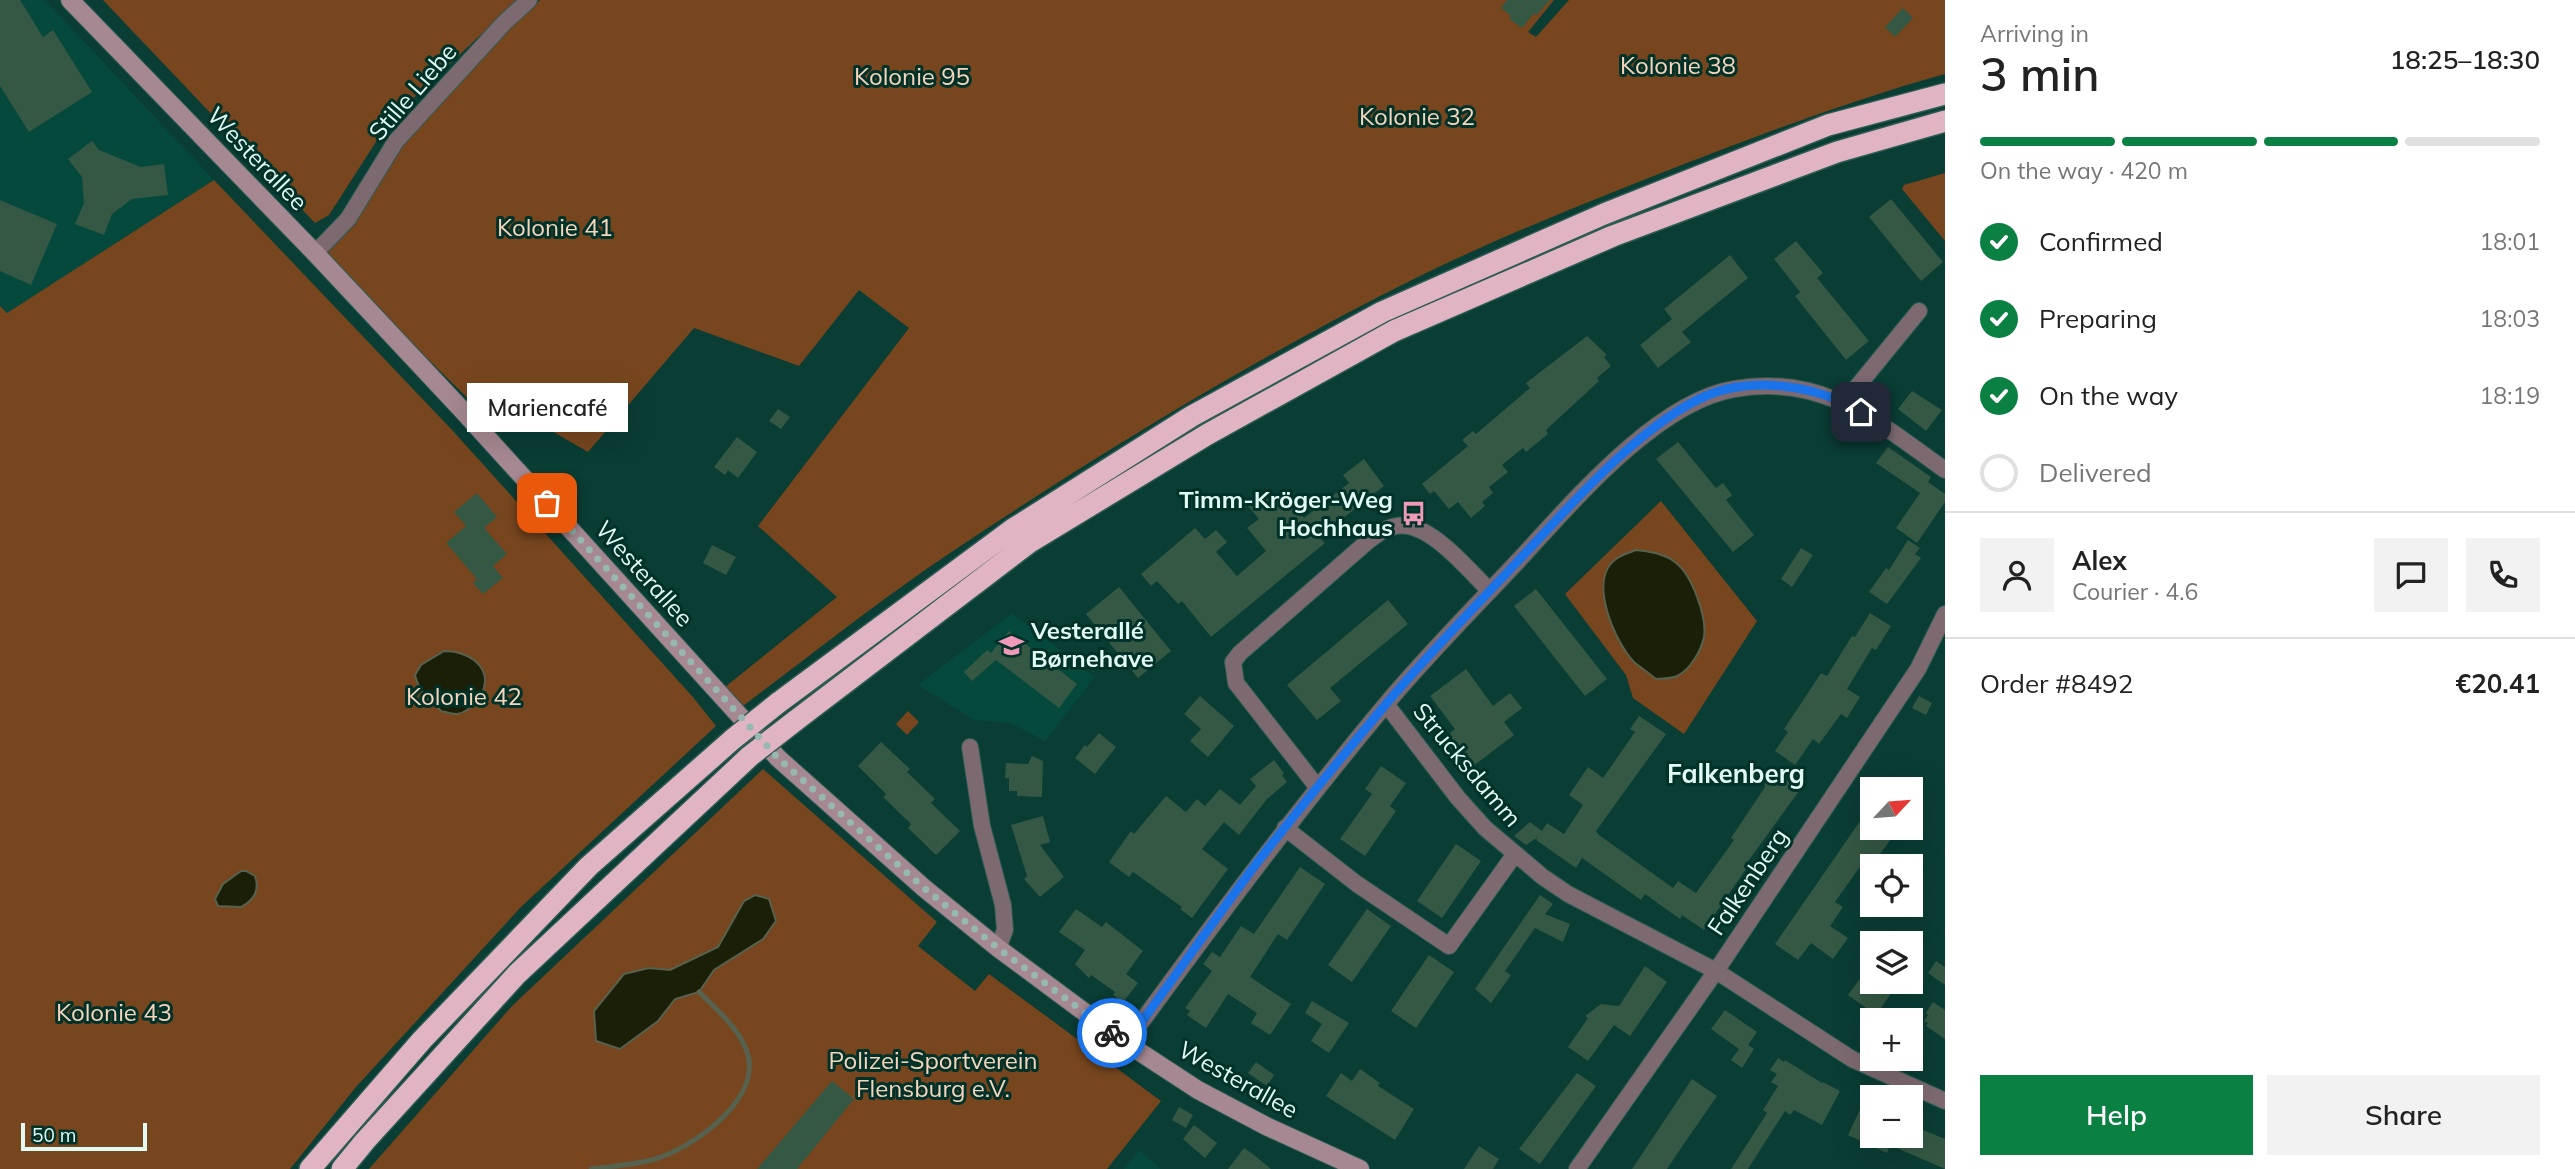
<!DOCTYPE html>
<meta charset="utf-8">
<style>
body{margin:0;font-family:Mulish,sans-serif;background:#f2f2f2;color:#222;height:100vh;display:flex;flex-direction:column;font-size:26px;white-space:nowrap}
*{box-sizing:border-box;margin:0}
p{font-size:23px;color:#767676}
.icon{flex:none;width:38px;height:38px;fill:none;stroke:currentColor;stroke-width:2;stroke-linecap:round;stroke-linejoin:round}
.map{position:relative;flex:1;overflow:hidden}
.details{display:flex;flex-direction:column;background:#fff;width:630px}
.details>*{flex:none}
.needle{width:46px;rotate:64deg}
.fabs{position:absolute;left:1860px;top:777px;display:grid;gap:14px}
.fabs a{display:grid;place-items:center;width:63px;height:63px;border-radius:0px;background:#fff;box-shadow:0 7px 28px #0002;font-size:35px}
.scale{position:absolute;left:21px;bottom:18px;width:126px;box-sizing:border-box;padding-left:7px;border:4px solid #e1faf3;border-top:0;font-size:19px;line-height:24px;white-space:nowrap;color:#e1faf3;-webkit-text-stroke:5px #00322a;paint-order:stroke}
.pin{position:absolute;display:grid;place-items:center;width:60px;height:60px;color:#fff;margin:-30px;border-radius:14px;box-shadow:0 4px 10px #0006}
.courier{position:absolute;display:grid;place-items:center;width:70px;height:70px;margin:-35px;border:5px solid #1a73e8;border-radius:50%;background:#fff;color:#222;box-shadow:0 2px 9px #0007}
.bubble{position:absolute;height:49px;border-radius:0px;background:#fff;box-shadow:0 7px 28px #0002;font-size:23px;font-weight:600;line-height:49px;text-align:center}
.overview em{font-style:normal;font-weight:600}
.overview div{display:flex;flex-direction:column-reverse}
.overview{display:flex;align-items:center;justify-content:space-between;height:119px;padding:0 35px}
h1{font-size:46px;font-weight:600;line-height:52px}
.bar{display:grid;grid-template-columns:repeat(4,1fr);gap:10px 7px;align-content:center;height:84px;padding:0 35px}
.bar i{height:9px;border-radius:5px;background:#e0e0e0}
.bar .selected{background:#0b8043}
.bar p{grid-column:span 4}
.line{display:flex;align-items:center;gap:18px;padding:0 35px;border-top:2px solid #e0e0e0}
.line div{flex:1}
.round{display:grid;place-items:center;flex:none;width:74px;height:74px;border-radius:0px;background:#f2f2f2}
ol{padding:0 35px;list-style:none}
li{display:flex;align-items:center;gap:21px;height:77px}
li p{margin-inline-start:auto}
li .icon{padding:7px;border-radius:50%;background:#0b8043;color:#fff;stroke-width:4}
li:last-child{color:#767676}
li i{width:38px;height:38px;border:4px solid #e0e0e0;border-radius:50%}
.cta{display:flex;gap:14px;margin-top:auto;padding:14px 35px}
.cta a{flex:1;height:80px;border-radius:0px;background:#0b8043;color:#fff;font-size:28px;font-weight:600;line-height:80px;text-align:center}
.cta a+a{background:#f2f2f2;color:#222}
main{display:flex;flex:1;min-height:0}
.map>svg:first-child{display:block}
.built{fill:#05493d}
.green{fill:#77461e}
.water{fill:#1b1f07;stroke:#56614e;stroke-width:2}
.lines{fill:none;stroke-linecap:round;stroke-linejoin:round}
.stream{stroke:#56614e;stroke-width:5}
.building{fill:#345843}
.street-casing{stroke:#2c5b53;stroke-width:18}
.secondary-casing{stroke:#2c5b53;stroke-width:20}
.highway-casing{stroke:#2c5b53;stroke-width:24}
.street{stroke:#7d6a70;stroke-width:16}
.secondary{stroke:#a58891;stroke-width:18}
.highway{stroke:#e0b4c2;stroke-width:21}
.highway-bridge-casing{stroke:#2c5b53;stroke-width:24;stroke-linecap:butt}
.highway-bridge{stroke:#e0b4c2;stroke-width:21}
.done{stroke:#96b8b0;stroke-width:7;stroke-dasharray:0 12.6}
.route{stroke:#1a73e8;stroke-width:9}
.labels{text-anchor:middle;stroke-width:6;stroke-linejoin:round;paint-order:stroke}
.park-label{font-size:24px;fill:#f8d4bb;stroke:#00322a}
.street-label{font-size:24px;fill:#e1faf3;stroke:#00322a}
.poi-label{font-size:24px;font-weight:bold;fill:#e1faf3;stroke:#00322a;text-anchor:end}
.neighbourhood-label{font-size:26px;font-weight:bold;fill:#e1faf3;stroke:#00322a}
</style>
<main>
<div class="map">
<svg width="1945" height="1169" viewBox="0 0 1945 1169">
<rect width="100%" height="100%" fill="#0a3d34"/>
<!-- built -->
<path class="built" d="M0 0H45L214 180 7 313 0 306Z
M1012 613 1095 677 1045 741 1011 723 974 720 918 685Z
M1139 1150 1161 1169H1124Z"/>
<!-- green -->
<path class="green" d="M103 0H518L390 120 329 215 315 223Z
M540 0H1554L1528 32 1536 37 1569 0H1945V74C1859 98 1775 129 1692 161 1600 197 1508 233 1420 276 1258 356 1103 451 953 551 881 599 812 654 743 706L725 687 837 597 758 526 909 328 859 290 799 366 694 328 588 452 521 413 499 429 322 255 402 142 515 23Z
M1945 173V241L1902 189 1904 185Z
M214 180 453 431 692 696 716 726 521 907 356 1087 290 1169H0V306L7 313Z
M1661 501 1757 621 1684 734 1633 698 1626 675 1565 594Z
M908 711 919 722 907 735 896 724Z
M763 769 937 922 918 946 975 991 989 974 1161 1101 1107 1169H369L512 1006Z"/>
<!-- water -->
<path class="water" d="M1636 550C1650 552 1664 553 1676 563 1692 575 1707 617 1704 637 1701 651 1690 670 1677 676 1671 679 1662 678 1656 679 1649 673 1641 668 1634 662 1615 642 1587 580 1616 559 1621 555 1629 553 1636 550Z
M444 651C474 651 499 674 476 702 471 707 465 713 457 714 452 714 445 712 441 711 428 694 421 697 415 675L421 665Z
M241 871H246L255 876C260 890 254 900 241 907L218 906 215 899 223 884Z
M755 895 769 899 776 921 763 939 714 970 699 992 675 999 658 1021 620 1049 596 1041 594 1011 624 974 649 968 670 970 718 947 744 901Z"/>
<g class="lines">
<!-- stream -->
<path class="stream" d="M591 1169C612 1166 635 1165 655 1159 692 1148 760 1101 748 1055 741 1030 717 1010 699 992"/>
</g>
<!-- building -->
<path class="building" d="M0 0H20L43 37 53 30 92 92 29 132 0 86Z
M1507 0H1550L1536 16 1534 13 1522 28 1509 19 1511 16 1501 8Z
M1903 8 1913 18 1895 37 1885 27Z
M92 141 99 150 141 167 164 164 168 195 132 199 112 214 104 235 75 224 84 203 82 177 68 159Z
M1891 199 1943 262 1921 281 1869 217Z
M0 200 57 224 31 285 0 271Z
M1796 241 1823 273 1817 278 1869 341 1846 360 1795 296 1800 292 1774 259Z
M1730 255 1748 278 1682 332 1691 342 1658 368 1640 345 1672 319 1664 309Z
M1587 336 1607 355 1604 357 1611 366 1597 378 1599 381 1546 430 1548 434 1526 452 1523 448 1502 465 1508 472 1489 487 1493 493 1482 502 1485 506 1471 518 1458 502 1449 509 1434 491 1430 494 1422 484 1468 446 1462 440 1473 431 1476 434 1530 388 1526 383Z
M1912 391 1942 410 1926 431 1898 409Z
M778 409 790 417 781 429 769 421Z
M737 437 757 452 738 478 728 470 725 475 714 467Z
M1678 442 1716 488 1723 483 1732 495 1726 500 1754 535 1733 552 1656 459Z
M1888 447 1931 477 1928 482 1945 494V502L1917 543 1896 528 1920 493 1876 463Z
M1364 459 1384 486 1319 537 1325 543 1211 637 1182 601 1178 604 1157 581 1151 586 1141 574 1195 528 1205 539 1216 530 1227 542 1216 552 1237 576 1266 551 1247 528 1259 519 1248 506 1265 492 1276 506 1286 497 1304 518 1349 483 1343 475Z
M477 493 497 517 484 528 507 554 493 566 503 578 483 594 473 583 477 579 446 543 466 526 454 512Z
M1908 540 1920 548 1915 554 1921 558 1887 604 1869 592 1886 568 1889 570Z
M712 545 736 557 726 575 703 563Z
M1801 548 1813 555 1792 587 1781 579Z
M1119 587 1171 651 1138 678 1086 614Z
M1536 589 1607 679 1585 696 1514 606Z
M1388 600 1408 624 1330 688 1341 701 1317 720 1287 685Z
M1870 613 1891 626 1876 650 1872 648 1847 689 1860 697 1847 718 1841 714 1819 744 1813 739 1795 765 1775 751 1788 732 1784 729 1821 673 1827 676 1852 636 1855 637Z
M1009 631 1077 684 1059 708 996 660 972 681 964 672 987 650 991 653Z
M1466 669 1493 706 1510 693 1522 708 1504 722 1514 735 1468 770 1444 738 1455 729 1430 696Z
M1200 696 1234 726 1208 757 1190 741 1201 729 1184 714Z
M1919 696 1932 703 1926 715 1912 708Z
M1639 716 1666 734 1596 831 1599 835 1673 888 1678 881 1696 893 1734 840 1731 838 1765 787 1764 780 1777 778 1781 772 1802 787 1744 867 1746 869 1704 930 1682 915 1680 919 1645 894 1641 900 1582 858 1576 868 1536 840 1538 837 1526 845 1514 836 1530 822 1542 831 1547 823 1564 834 1583 805 1569 795 1588 767 1603 778 1635 732 1630 729Z
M1099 733 1116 747 1095 774 1075 758 1085 745 1087 747Z
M881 742 910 769 907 772 935 799 931 803 960 831 936 855 908 828 911 824 883 797 886 794 858 766Z
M1032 756 1043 761 1042 797 1017 796V791H1009V778H1005L1006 763 1028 764Z
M1274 760 1284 773 1282 775 1287 782 1267 799 1239 835 1224 822 1202 849 1228 869 1192 918 1180 909 1182 907 1133 872 1129 877 1109 862 1131 831 1134 834 1166 796 1186 812 1197 799 1205 806 1220 789 1240 805 1256 786 1250 779Z
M1381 766 1406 783 1390 806 1396 811 1365 856 1340 839 1372 794 1365 789Z
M1872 804V828H1883L1894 835 1880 854 1897 866H1872V877L1859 868 1835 902 1843 907 1830 926 1848 938 1833 959 1811 943 1798 960 1775 944Z
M1043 816 1050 842 1040 845 1064 877 1040 897 1024 879 1027 876 1011 825Z
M1456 844 1481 861 1442 918 1417 901Z
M1300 867 1325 884 1287 940 1278 934 1250 977 1291 1004 1270 1035 1251 1023 1257 1013 1228 994 1206 1028 1187 1015 1190 1011 1185 1008 1212 971 1203 964 1212 952 1220 957 1241 926 1254 934Z
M1540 895 1553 904 1545 914 1570 924 1563 942 1535 928 1505 971 1511 975 1491 1003 1475 989Z
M1076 909 1102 927 1106 922 1143 951 1126 974 1138 983 1123 1002 1113 995 1115 992 1091 975 1089 978 1075 964 1085 950 1059 932Z
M1367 909 1391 926 1352 982 1328 965Z
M1429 955 1454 972 1416 1028 1391 1011Z
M1936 961 1945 967V985L1928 973Z
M1872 962V982H1899L1876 1015 1848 995Z
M1645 966 1667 982 1630 1036 1614 1025 1588 1061 1568 1047 1588 1018 1585 1016 1601 1004 1619 1006Z
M1312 1001 1349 1023 1329 1053 1311 1041 1322 1024 1305 1013Z
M1933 1002 1945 1010V1039L1926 1026 1928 1023 1924 1021 1928 1015 1926 1013Z
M1725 1010 1757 1032 1748 1045 1754 1049 1742 1068 1731 1060 1739 1049 1711 1029Z
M1778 1058 1784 1062 1785 1060 1822 1083 1823 1082 1840 1091 1822 1125 1794 1110 1790 1115 1785 1111 1748 1169H1731L1767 1113 1763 1110 1778 1086 1771 1082 1777 1074 1770 1070Z
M1256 1062 1274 1075 1267 1086 1248 1073Z
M1360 1069 1380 1083 1378 1086 1414 1109 1395 1140 1326 1096 1341 1073 1352 1081Z
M1577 1073 1596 1086 1540 1164 1519 1149Z
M1692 1079 1717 1096 1677 1154 1667 1169H1632Z
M832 1081 854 1099 797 1169H757Z
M1863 1103 1872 1107V1136H1911V1125L1945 1139V1169L1890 1145 1887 1153 1848 1135Z
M1179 1107 1193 1115 1186 1128 1172 1120Z
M1194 1125 1217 1143 1205 1158 1183 1139Z
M1479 1146 1499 1159 1493 1169H1464Z
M1244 1148 1254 1155 1271 1169H1228Z"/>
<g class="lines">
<defs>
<path id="street" d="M315 253 348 219 396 141 504 23 529 0
M1849 404 1856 388 1919 311
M1386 704 1458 798 1485 828 1543 877 1568 894 1716 971 1852 1059 1945 1101
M970 747 982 826 1003 905 1005 930 998 948
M1318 788 1236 683 1233 662 1240 653 1367 542C1376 535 1385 528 1396 526 1429 520 1468 570 1490 591
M1285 828 1357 884 1449 946 1515 854
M1126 1043C1210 928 1295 813 1387 703 1428 654 1474 608 1518 561 1571 504 1656 402 1734 389 1824 373 1877 422 1945 470
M1577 1169 1716 971 1918 669 1945 614"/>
<path id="secondary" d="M70 0 315 253 463 411 778 758 924 888 998 948 1126 1043 1198 1090 1266 1126 1360 1169"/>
<path id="highway" d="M778 703 1013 529 1192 416 1382 312 1604 214 1828 125 1945 94
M795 721 1030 542 1208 434 1394 331 1613 236 1837 152 1945 121
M310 1169 422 1040 589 866 733 739
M342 1169 365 1141 517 974 750 756"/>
</defs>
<!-- street casing -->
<use href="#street" class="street-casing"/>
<!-- secondary casing -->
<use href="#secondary" class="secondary-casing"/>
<!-- highway casing -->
<use href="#highway" class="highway-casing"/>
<!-- street -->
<use href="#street" class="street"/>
<!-- secondary -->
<use href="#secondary" class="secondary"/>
<!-- highway -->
<use href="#highway" class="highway"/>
<defs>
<path id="highway-bridge" d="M733 739 778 703
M750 756 795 721"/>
</defs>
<!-- highway-bridge casing -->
<use href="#highway-bridge" class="highway-bridge-casing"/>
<!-- highway-bridge -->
<use href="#highway-bridge" class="highway-bridge"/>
</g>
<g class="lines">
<!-- done -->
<path class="done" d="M547 503 778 758 924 888 998 948 1112 1033"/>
<!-- route -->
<path class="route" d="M1112 1033 1126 1043C1169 985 1210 926 1253 868 1296 812 1341 758 1386 704 1428 654 1474 608 1518 561 1569 507 1641 423 1708 395 1755 376 1819 386 1861 412"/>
</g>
<!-- icons -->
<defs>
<symbol id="bus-bare" viewBox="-9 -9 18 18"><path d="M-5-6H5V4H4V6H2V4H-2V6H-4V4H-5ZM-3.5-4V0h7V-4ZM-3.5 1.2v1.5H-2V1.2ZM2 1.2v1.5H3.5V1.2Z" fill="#ef9ab8" stroke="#00322a" stroke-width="2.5" paint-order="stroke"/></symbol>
<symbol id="school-bare" viewBox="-9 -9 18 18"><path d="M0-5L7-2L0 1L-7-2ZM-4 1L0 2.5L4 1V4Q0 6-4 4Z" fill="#ef9ab8" stroke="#00322a" stroke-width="2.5" paint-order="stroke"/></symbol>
</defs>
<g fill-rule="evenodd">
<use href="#bus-bare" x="1396" y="496" width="35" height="35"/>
<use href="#school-bare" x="994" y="628" width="35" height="35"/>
</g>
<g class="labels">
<!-- park labels -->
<g class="park-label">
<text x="1678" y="74">Kolonie 38</text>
<text x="912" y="85">Kolonie 95</text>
<text x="1417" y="125">Kolonie 32</text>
<text x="555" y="236">Kolonie 41</text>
<text x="464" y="705">Kolonie 42</text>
<text x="114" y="1021">Kolonie 43</text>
<text x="933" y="1069">Polizei-Sportverein<tspan x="933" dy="28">Flensburg e.V.</tspan></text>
</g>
<!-- street labels -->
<g class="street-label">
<text transform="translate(413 92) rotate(-49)" y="8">Stille Liebe</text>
<text transform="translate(257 159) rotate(46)" y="8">Westerallee</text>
<text transform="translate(644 574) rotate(48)" y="8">Westerallee</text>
<text transform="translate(1467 765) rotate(50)" y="8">Strucksdamm</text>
<text transform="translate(1748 882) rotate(-56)" y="8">Falkenberg</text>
<text transform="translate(1238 1080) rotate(29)" y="8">Westerallee</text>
</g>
<!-- poi labels -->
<g class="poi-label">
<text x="1393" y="508">Timm-Kröger-Weg<tspan x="1393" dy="28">Hochhaus</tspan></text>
<text x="1031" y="639" text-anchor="start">Vesterallé<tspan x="1031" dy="28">Børnehave</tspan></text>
</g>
<!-- neighbourhood labels -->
<g class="neighbourhood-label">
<text x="1736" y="783">Falkenberg</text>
</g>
</g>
</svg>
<div class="fabs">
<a><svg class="needle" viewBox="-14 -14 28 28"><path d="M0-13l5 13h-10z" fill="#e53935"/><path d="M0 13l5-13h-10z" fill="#767676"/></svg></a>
<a><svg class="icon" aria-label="locate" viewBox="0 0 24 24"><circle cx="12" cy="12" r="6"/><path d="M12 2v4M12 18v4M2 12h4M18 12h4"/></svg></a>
<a><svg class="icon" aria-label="layers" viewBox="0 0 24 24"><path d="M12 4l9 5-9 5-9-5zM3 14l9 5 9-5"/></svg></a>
<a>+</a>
<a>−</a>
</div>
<div class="scale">50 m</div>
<div class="pin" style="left:547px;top:503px;background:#ea580c"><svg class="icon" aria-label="bag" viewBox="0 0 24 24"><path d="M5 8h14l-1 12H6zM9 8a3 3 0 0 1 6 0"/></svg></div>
<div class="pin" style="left:1861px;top:412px;background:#1f2937"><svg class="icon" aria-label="home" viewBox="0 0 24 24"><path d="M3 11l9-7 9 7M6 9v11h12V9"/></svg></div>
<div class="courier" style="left:1112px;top:1033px"><svg class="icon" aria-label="bike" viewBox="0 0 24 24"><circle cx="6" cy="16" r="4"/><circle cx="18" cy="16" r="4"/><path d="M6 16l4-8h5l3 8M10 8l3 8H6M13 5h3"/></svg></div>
<div class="bubble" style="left:467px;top:383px;width:161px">Mariencafé</div>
</div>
<section class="details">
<div class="overview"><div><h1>3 min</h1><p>Arriving in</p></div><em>18:25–18:30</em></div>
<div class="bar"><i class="selected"></i><i class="selected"></i><i class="selected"></i><i></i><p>On the way · 420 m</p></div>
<ol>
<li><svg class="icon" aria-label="check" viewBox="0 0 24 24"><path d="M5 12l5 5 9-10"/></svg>Confirmed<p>18:01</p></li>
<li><svg class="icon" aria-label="check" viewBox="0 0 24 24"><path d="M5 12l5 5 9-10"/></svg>Preparing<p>18:03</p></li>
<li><svg class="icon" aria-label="check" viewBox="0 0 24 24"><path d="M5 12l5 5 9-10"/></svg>On the way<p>18:19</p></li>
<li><i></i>Delivered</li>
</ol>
<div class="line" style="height:126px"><a class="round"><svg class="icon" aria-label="person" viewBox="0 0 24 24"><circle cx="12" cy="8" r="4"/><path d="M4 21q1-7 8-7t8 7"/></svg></a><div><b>Alex</b><p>Courier · 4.6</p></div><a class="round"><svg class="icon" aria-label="chat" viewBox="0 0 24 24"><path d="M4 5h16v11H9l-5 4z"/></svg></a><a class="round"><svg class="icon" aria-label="phone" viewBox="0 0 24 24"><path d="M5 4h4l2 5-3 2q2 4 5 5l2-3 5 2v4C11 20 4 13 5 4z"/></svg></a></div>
<div class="line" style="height:91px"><div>Order #8492</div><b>€20.41</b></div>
<div class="cta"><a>Help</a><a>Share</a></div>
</section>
</main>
